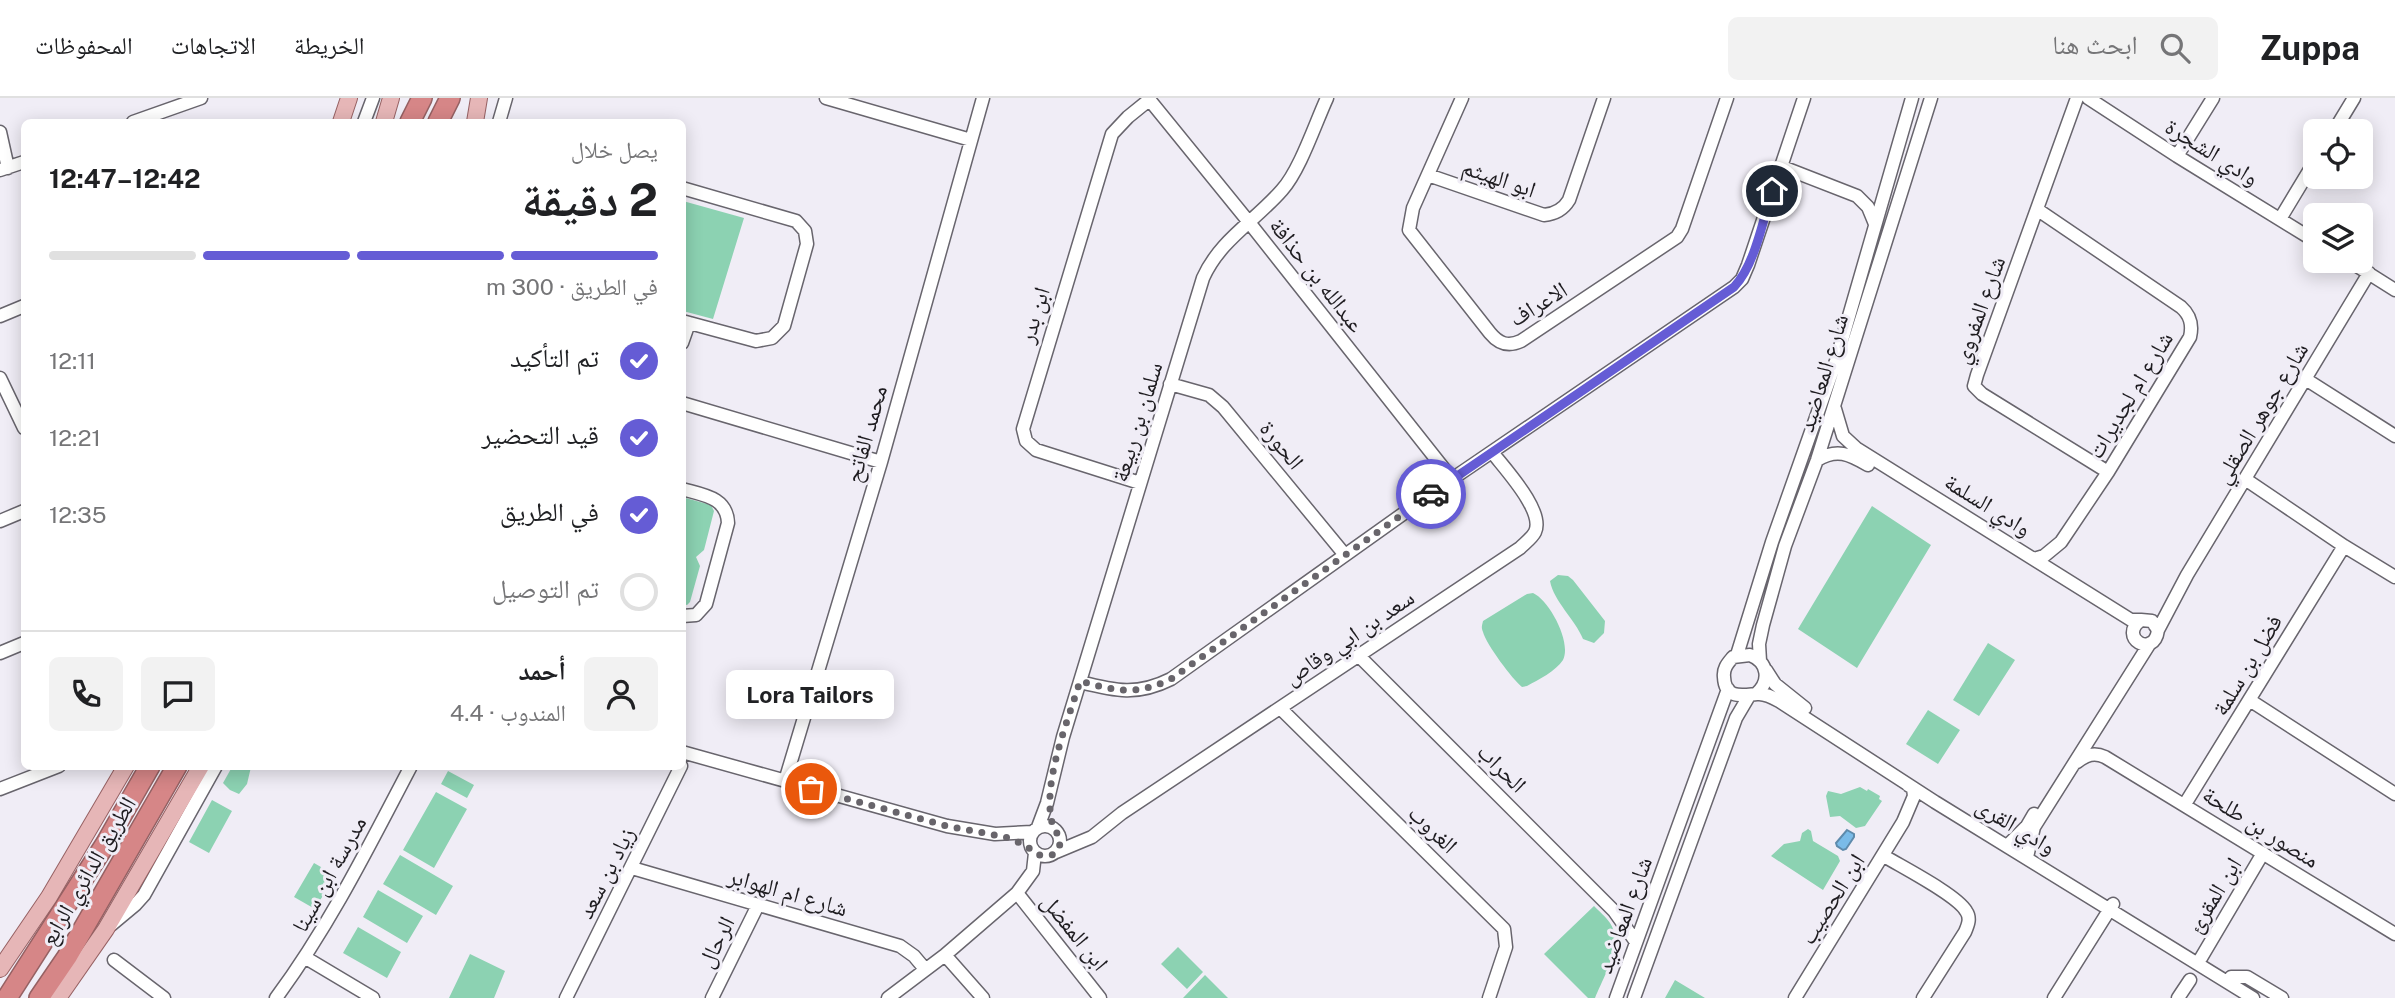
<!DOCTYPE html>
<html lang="ar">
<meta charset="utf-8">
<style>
body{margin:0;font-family:"Public Sans","Noto Naskh Arabic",sans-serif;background:#f2f2f2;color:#202124;direction:rtl;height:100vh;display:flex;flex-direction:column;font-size:26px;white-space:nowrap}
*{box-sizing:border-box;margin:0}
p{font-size:23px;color:#757577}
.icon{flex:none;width:38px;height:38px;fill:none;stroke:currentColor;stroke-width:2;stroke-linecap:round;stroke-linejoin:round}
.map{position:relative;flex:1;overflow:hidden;direction:ltr}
.sheet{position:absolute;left:21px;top:21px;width:665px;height:651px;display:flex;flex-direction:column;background:#fff;border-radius:10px;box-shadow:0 4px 18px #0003;direction:rtl}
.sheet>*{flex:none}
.controls{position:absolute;left:2303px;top:21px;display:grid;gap:14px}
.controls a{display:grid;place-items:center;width:70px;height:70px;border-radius:10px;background:#fff;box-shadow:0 4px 18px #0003;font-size:35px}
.pin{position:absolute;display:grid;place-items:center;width:60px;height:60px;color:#fff;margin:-30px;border:4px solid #fff;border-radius:50%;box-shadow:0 2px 7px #0007}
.courier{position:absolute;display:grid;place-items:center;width:70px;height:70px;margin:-35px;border:5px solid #655cd5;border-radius:50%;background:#fff;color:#222;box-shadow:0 2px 9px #0007}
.bubble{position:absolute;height:49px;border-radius:10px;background:#fff;box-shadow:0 4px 18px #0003;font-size:23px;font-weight:700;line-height:49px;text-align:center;direction:rtl}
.headline em{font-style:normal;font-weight:700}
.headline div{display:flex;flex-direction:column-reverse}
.headline{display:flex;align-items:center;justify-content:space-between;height:119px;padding:0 28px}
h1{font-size:46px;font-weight:700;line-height:52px}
.bar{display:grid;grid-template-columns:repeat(4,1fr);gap:10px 7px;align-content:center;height:84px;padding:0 28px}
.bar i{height:9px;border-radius:5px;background:#e0e0e0}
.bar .on{background:#655cd5}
.bar p{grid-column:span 4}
.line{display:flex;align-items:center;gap:18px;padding:0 28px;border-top:2px solid #e0e0e0}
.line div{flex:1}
.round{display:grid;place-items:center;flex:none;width:74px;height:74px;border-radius:10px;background:#f2f2f2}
ol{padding:0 28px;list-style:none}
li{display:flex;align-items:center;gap:21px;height:77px}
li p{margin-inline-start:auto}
li .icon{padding:7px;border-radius:50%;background:#655cd5;color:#fff;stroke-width:4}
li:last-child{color:#757577}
li i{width:38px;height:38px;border:4px solid #e0e0e0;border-radius:50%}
header{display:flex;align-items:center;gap:42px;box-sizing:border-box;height:98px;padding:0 35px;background:#fff;border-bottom:2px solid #e0e0e0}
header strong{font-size:33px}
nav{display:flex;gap:38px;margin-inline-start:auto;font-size:24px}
.search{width:490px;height:63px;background:#f2f2f2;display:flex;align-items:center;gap:18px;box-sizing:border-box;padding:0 24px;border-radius:10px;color:#757577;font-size:26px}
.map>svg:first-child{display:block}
.green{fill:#8cd2b2}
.water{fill:#7abbe8;stroke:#5e8bac;stroke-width:2}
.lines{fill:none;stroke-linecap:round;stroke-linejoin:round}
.minor-casing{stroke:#68656d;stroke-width:15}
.major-casing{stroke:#966163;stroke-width:18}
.highway-casing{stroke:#966163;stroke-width:22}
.minor{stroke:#fff;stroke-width:12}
.major{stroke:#e6b6b7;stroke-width:16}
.highway{stroke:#d68687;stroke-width:19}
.done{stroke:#68656b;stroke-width:7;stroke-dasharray:0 12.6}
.route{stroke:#655cd5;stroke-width:9}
.labels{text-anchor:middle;stroke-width:6;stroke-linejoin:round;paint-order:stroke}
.street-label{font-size:23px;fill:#1e1c20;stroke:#f0edf6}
</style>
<header>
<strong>Zuppa</strong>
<div class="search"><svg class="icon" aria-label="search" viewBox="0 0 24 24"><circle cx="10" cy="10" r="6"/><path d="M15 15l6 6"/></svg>ابحث هنا</div>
<nav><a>الخريطة</a><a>الاتجاهات</a><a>المحفوظات</a></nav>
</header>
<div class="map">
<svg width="2395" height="900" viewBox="0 0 2395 900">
<rect width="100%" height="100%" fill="#f0edf6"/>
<!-- green -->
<path class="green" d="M683 103 744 120 713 221 683 213Z
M682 399 711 407 714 413 704 452 696 459 700 468 690 504 687 507 682 506Z
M1872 408 1931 447 1857 570 1798 531Z
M1558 477 1568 478 1573 482 1605 523 1604 535 1594 545 1583 541C1575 521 1554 504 1550 483Z
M1533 495C1549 502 1572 544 1563 562 1556 573 1538 582 1527 588L1522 589C1513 582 1486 546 1483 534 1481 529 1482 528 1483 523L1527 496Z
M1988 545 2015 562 1979 618 1953 602Z
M1928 612 1960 632 1938 666 1906 646Z
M232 669H251L247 686 239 696 230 692 223 685Z
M448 673 474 687 467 700 441 686Z
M1860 689 1867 693 1868 691 1880 698 1879 701 1882 703 1865 728 1856 730 1840 718 1830 719 1826 698 1828 693 1841 696Z
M436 694 467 711 434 770 403 752Z
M212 702 232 713 209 755 189 744Z
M1808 731 1811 733 1813 743 1838 758 1840 763 1823 792 1771 758 1784 746 1800 743 1802 735Z
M400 757 453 788 436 817 383 786Z
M314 765 335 777 315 811 294 799Z
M378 792 423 818 407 845 363 819Z
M1594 808C1599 813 1606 819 1610 825 1624 845 1603 880 1595 900H1588L1544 856Z
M358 829 401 854 387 880 343 855Z
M1178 849 1203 874 1187 891 1161 866Z
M470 856 505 873 494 900H449Z
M1205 877 1228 900H1183Z
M1675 882 1705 900H1665Z"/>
<!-- water -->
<path class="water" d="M1847 732 1854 736V739L1846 751 1843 752 1837 748 1836 745Z"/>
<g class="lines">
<defs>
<path id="minor" d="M826 0 971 42
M1148 0 1248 123 1452 381
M1462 0 1413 110 1409 132 1490 235C1499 246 1508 249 1521 243L1677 139 1682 131 1727 0
M2077 0 1977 277 1974 288 1982 296 2108 374
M2088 0 2177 58 2315 143
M133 24 201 0
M364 24 373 0
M499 24 506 0
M2334 33 2354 0
M0 34 8 70
M2177 58 2213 0
M1780 68 1857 98 1868 109 1875 126
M0 72 24 64
M1428 77 1544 117C1555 116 1563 112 1569 102L1604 0
M682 90 796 123 805 133 807 146 784 228 772 240 756 243 682 223
M2280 121 2315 63
M2349 163 2395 192
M0 218 24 208
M682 245 689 225
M0 280 24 330
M2307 282 2395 338
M1170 286 1209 297 1223 309 1345 457
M682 305 881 364
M1835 311 1843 338 1856 350 2131 522H2141
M1817 362C1837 350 1849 356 1868 367
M2245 381 2344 448 2395 479
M1140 385 1036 352 1026 343 1023 331 1112 36 1128 19 1149 2
M682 391C703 397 727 399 728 425L706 506 696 517 682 518
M0 423 24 413
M2034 461 2044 458 2061 444 2108 374 2190 239C2193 226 2190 217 2181 209L2038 112
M2158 532 2152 523 2141 522C2117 539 2154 562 2158 532L2187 477 2369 175
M0 555 24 545
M1737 557 1772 444 1836 263 1912 0
M1359 558 1614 813 1636 844
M1760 563 1759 546 1763 527 1785 448 1817 362 1931 0
M1766 572 1775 586 1805 610
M1080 584C1116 593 1137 598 1171 581L1452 381 1734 189 1742 181 1748 167 1804 0
M1756 596C1771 583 1768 564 1750 557L1733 559C1728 565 1723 570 1724 579 1725 602 1743 597 1757 596 1765 595 1772 599 1779 603L1935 704 2253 900
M2251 603 2395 696
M1280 610 1504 831 1506 849 1489 900
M682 654 947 728 995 736 1032 734
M2077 664C2086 657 2094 654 2105 659L2395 836
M785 683 881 364 983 0
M0 691 59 668
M2185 706 2344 448
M1030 743a15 15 0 1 1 30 0a15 15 0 1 1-30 0Z
M1038 729 1047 705 1063 639 1203 180C1220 142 1255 123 1282 92 1300 72 1315 26 1327 0
M2008 747 2027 728 2034 716
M1056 754 1092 739 1122 715 1520 450C1525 445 1532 440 1535 434 1545 413 1504 370 1492 354
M1884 758C1902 769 1957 797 1966 813 1971 820 1968 827 1965 834L1923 900
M2027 759 2034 729 2150 545
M632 770 900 848 914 858 925 871
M1017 795 1100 900
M111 827 135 807 144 797 216 668
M945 857 983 900
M306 860 373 900
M2201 860 2263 755
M114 862 164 900
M2231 879H2247L2282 900
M276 900C330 827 369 748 411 668
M566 900 681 668
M712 900 758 807
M888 900 945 857 1017 795 1033 773 1035 755
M1616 900 1728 591
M1634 900 1736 620 1749 598
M1795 900 1903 724 1914 698 1913 690 1908 687
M2054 900 2113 806
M2178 900 2190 882"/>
<path id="major" d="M341 24 349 0
M384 24 391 0
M475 24 479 0
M0 871 49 799 126 668
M58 900 106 831 201 668"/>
<path id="highway" d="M410 24 422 0
M438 24 450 0
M7 900 106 745 150 668
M39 900 67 859 177 668"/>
</defs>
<!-- minor casing -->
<use href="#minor" class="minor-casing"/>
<!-- major casing -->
<use href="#major" class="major-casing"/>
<!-- highway casing -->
<use href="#highway" class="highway-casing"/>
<!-- minor -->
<use href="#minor" class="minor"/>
<!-- major -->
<use href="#major" class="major"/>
<!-- highway -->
<use href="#highway" class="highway"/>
</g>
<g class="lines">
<!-- done -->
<path class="done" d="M811 691 947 728 1005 739 1023 746 1039 757H1052C1065 748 1059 740 1054 729 1049 720 1050 706 1050 696 1053 658 1069 619 1080 583 1116 593 1136 598 1171 581L1431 396"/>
<!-- route -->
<path class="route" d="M1431 396 1734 189C1755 167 1763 122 1772 93"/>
</g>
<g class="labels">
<!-- street labels -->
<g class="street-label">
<text transform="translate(2212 54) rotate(32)" y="8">وادي الشجرة</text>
<text transform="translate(1499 80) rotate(19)" y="8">ابو الهيثم</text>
<text transform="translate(1317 177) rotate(52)" y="8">عبدالله بن حذافة</text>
<text transform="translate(1538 206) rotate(-32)" y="8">الاعراف</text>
<text transform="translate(1979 212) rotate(-70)" y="8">شارع المفروي</text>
<text transform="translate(1034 217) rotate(-73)" y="8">ابن بدر</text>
<text transform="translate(1823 275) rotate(-73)" y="8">شارع المعاضيد</text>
<text transform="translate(2130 297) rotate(-59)" y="8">شارع ام لجديرات</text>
<text transform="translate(2261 315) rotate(-59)" y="8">شارع جوهر الصقلي</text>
<text transform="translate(1137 324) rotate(-73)" y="8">سلمان بن ربيعة</text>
<text transform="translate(866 336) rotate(-74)" y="8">محمد الفاتح</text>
<text transform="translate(1282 347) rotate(51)" y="8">الحورة</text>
<text transform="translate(1988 407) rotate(32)" y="8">وادي السلمة</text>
<text transform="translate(1349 539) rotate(-34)" y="8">سعد بن ابي وقاص</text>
<text transform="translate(2247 567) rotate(-59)" y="8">فضل بن سلمة</text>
<text transform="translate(1502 670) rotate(45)" y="8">الحراب</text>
<text transform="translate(2016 728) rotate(31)" y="8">وادي القرى</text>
<text transform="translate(2261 729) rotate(32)" y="8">منصور بن طلحة</text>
<text transform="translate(1433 731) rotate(44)" y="8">الغروب</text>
<text transform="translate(88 773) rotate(-60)" y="8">الطريق الدائري الرابع</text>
<text transform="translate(606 775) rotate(-63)" y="8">زياد بن سعد</text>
<text transform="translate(329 776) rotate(-61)" y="8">مدرسة ابن سينا</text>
<text transform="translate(788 794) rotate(16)" y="8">شارع ام الهوابر</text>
<text transform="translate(2214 797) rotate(-59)" y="8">ابن المقرئ</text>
<text transform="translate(1832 801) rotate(-58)" y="8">ابن الحصيب</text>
<text transform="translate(1624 817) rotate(-70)" y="8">شارع المعاضيد</text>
<text transform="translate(1075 834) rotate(51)" y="8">ابن المفضل</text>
<text transform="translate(716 844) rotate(-63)" y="8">الرحال</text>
</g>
</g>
</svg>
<div class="controls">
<a><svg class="icon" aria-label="locate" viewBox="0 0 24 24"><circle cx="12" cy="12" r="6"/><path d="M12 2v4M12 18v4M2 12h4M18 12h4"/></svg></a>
<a><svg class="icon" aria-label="layers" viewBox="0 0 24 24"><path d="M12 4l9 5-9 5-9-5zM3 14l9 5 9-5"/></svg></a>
</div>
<div class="pin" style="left:811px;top:691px;background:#ea580c"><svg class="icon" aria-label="bag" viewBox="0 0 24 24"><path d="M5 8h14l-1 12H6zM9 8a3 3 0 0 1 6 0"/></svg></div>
<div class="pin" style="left:1772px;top:93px;background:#1f2937"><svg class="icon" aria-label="home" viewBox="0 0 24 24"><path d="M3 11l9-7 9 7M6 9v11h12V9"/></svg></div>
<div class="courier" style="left:1431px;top:396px"><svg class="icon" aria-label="car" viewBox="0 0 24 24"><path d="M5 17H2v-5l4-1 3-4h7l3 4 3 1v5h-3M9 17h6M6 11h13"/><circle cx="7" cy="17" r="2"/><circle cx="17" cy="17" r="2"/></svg></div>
<div class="bubble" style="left:726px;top:572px;width:168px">Lora Tailors</div>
<section class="sheet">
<div class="headline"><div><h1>2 دقيقة</h1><p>يصل خلال</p></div><em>12:42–12:47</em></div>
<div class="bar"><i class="on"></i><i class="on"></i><i class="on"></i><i></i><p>في الطريق · 300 m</p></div>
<ol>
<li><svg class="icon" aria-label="check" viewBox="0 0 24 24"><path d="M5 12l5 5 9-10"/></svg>تم التأكيد<p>12:11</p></li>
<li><svg class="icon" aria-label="check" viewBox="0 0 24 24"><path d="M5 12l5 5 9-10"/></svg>قيد التحضير<p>12:21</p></li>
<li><svg class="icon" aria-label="check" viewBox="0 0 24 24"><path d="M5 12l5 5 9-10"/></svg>في الطريق<p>12:35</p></li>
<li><i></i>تم التوصيل</li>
</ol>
<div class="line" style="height:126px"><a class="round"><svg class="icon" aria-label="person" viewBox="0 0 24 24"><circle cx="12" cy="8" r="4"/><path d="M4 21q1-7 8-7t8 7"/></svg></a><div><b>أحمد</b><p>المندوب · 4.4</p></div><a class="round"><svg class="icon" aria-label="chat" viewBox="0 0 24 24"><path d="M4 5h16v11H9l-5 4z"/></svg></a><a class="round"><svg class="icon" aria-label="phone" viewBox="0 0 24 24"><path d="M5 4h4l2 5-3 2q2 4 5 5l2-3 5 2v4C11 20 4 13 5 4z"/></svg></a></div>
</section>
</div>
